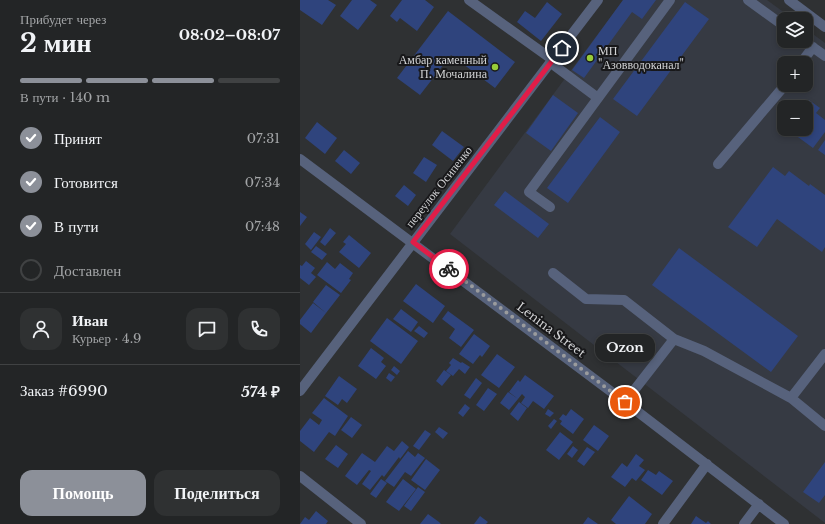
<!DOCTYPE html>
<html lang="ru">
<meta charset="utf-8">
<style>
body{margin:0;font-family:"Libre Baskerville",serif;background:#2f3132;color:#f1f3f6;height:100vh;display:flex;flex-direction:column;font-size:15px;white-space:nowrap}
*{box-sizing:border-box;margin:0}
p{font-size:13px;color:#a3a5a7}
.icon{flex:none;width:22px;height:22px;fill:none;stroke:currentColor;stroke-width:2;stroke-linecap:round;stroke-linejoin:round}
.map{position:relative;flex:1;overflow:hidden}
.sheet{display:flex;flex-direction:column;background:#232526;width:300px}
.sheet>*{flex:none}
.buttons{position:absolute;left:477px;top:12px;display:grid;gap:8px}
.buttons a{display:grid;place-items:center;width:36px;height:36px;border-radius:8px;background:#232526;box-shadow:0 2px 6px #0003,0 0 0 1px #404243;font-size:20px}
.pin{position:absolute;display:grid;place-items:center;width:34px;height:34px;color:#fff;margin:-17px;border:2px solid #fff;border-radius:50%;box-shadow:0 1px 4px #0007}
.courier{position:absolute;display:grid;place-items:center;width:40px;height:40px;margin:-20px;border:3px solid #e11d48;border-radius:50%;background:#fff;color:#222;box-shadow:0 1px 5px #0007}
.bubble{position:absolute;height:28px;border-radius:12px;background:#232526;box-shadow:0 2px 6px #0003,0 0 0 1px #404243;font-size:13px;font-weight:700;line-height:28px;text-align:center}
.overview em{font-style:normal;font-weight:700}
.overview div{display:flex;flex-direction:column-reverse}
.overview{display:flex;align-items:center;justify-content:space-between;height:68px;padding:0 20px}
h1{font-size:26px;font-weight:700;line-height:30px}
.bar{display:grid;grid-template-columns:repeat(4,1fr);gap:6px 4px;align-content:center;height:48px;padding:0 20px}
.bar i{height:5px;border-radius:3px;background:#404243}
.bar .current{background:#8c9099}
.bar p{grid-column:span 4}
.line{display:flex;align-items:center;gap:10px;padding:0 20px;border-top:1px solid #404243}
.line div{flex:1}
.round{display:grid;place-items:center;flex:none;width:42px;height:42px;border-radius:12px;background:#2f3132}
ol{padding:0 20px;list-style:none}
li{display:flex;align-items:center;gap:12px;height:44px}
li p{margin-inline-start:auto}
li .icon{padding:4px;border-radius:50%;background:#8c9099;color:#fff;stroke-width:4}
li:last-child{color:#a3a5a7}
li i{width:22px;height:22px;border:2px solid #404243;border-radius:50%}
.cta{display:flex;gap:8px;margin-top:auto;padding:8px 20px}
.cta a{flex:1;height:46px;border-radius:12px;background:#8c9099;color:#fff;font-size:16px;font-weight:700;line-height:46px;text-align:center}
.cta a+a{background:#2f3132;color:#f1f3f6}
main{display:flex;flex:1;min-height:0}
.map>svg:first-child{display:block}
.built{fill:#363a43;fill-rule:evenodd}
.building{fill:#2f447d}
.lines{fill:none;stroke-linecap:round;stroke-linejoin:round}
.minor{stroke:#57627c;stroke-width:10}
.done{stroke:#9a9b9d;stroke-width:4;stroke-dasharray:0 7.2}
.route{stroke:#e11d48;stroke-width:5}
.poi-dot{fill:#97cc39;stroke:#18181a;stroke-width:1.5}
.labels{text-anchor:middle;stroke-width:4;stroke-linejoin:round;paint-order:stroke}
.poi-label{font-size:12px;fill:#d3d4d6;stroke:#18181a;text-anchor:start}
.street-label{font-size:12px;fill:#d3d4d6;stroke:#18181a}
</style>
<main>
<section class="sheet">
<div class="overview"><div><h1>2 мин</h1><p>Прибудет через</p></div><em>08:02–08:07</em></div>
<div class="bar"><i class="current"></i><i class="current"></i><i class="current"></i><i></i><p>В пути · 140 m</p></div>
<ol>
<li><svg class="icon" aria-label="check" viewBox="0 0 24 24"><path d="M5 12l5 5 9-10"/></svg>Принят<p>07:31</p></li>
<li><svg class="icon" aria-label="check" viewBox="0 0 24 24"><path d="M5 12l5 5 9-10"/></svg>Готовится<p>07:34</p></li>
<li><svg class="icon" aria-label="check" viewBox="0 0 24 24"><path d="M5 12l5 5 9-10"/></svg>В пути<p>07:48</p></li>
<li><i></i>Доставлен</li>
</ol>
<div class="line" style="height:72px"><a class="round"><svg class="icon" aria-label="person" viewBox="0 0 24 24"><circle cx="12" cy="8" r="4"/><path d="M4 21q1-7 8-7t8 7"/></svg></a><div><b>Иван</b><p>Курьер · 4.9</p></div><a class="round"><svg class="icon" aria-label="chat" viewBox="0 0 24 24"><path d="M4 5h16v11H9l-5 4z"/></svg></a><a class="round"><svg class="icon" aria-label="phone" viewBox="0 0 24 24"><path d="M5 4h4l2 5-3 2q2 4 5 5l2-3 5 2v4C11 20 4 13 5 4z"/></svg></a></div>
<div class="line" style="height:52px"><div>Заказ #6990</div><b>574 ₽</b></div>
<div class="cta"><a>Помощь</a><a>Поделиться</a></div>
</section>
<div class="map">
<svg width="525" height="524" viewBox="0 0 525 524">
<rect width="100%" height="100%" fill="#2f3133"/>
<!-- built -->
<path class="built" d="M323 0H467L493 19H484V41H506V29L525 43V523L150 234ZM484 63H506V85H484ZM484 107H506V129H484Z"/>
<!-- building -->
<path class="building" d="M0 0H28L36 5 22 25 0 10Z
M52 0H70L77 5 58 30 40 16Z
M102 0H125L134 7 117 31 100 18 97 22 90 16Z
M323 0H356L342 19 332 12 284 78 272 70Z
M247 2 262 14 241 41 217 22 225 11 235 18Z
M385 2 409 19 337 116 313 99Z
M148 11 215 62 195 88 151 55 120 95 97 78Z
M253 95 278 113 251 151 226 133Z
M509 100 520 108 516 113 525 120V132L513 148 487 129H506V107H504Z
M300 117 320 132 268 203 247 188Z
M17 122 37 138 25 154 5 138Z
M142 131 164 147 153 161 132 145Z
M525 140V155L518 150Z
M44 150 60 163 51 174 35 161Z
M124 157 137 165 126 182 113 173Z
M473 167 485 176 489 171 509 186 510 184 525 195V247L522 252 477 219 457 247 428 227Z
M104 185 116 195 108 206 95 196Z
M205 191 249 224 238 238 194 205Z
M0 212 7 217 0 226Z
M30 228 36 233 25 246 20 242Z
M14 232 21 237 11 250 5 244Z
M49 235 71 253 59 268 39 252 46 244 43 242Z
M16 246 27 254 22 260 11 252Z
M379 248 498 336 471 372 352 285Z
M6 261 15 268 11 273 16 277 9 285 0 278V265L2 266Z
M27 262 35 269 40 263 53 273 49 279 51 280 41 293 17 275Z
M116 284 145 306 133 323 103 301Z
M26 285 40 295 26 313 13 302Z
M13 303 26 313 11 333 0 324V320Z
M101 309 118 322 111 332 93 319Z
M148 311 174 330 161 347 149 338 155 329 142 319Z
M87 318 118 341 101 364 70 341Z
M119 326 128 333 124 338 114 331Z
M174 334 190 346 182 357 180 355 173 364 159 354Z
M71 348 84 358 81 362 86 366 76 379 58 366Z
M197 354 215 367 199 388 181 375Z
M153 358 161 363 162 362 170 367 165 374 159 369 153 376 146 371 151 365 149 363Z
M94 366 100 371 97 375 91 370Z
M144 370 151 375 142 386 136 381Z
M89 373 95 377 91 382 86 378Z
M225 375 254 396 244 409 233 401 228 408 221 403 225 397 222 394 218 399 209 392 218 380 220 382Z
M39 376 57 389 47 403 42 399 38 405 25 396Z
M176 378 182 383 170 399 164 395Z
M188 388 197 394 184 411 176 405Z
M208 392 218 399 209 410 200 403Z
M24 398 48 416 35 436 29 432 14 452 0 441V431L10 418 19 425 22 420 12 413Z
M219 402 227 408 218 421 210 414Z
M165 404 170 408 163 417 158 413Z
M248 409 254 413 250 417 245 414Z
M271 409 284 419 273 434 260 424 262 421 259 419 263 414 266 416Z
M51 417 62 425 52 438 41 430Z
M254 419 257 421 251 429 248 426Z
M294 425 309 436 298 451 283 440Z
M139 427 148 433 143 439 135 432Z
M125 430 131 434 119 450 113 446Z
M260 432 273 442 259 460 246 450Z
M102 441 109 447 100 459 99 457 84 477 82 475 70 490 62 484 71 471 69 470 57 485 45 476 62 453 75 462 87 446 94 451Z
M36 445 48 454 38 468 25 459Z
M273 446 278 450 272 458 267 454Z
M287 447 295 452 284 466 277 461Z
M108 451 115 457 118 453 125 458 111 476 105 472 94 487 85 481Z
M336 454 344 460 339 466 345 470 336 481 332 478 325 487 311 477 322 463 327 467Z
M126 459 140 470 125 490 111 480Z
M525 462V495L519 503 503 492Z
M348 470 356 475 359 471 373 481 362 495 341 480Z
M81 479 87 483 76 498 70 494Z
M103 479 116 489 99 511 86 502Z
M118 487 125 492 111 511 104 506Z
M329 496 352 514 345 524H316L311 520Z
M16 511 28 521 26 524H0L5 517 9 520Z
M128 514 139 522 141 524H120Z
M180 516 188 522 186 524H174Z
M396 516 406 523 408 521 411 524H391Z
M288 517 298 524H283Z"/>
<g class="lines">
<!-- minor -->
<path class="minor" d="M169 0 253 60
M448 0 484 26
M489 0 525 27
M504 41 525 56
M501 63 513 47
M298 98 370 0
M0 159 325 402 484 524
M418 164 485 85
M250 207 229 192 298 98 251 63
M253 273 286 299 324 300 374 339
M0 391 298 0
M491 398 525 354
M325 402 374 339 404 351 491 398 525 426
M0 476 61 524
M363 524 407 464
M444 524 459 504"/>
</g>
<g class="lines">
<!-- done -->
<path class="done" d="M149 269 325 402"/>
<!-- route -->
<path class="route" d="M149 269 113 242 262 48"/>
</g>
<!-- markers -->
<g class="poi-dot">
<circle cx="290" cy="58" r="4"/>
<circle cx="195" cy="67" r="4"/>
</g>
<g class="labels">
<!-- poi labels -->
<g class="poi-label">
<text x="298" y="55">МП<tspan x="298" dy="14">"Азовводоканал"</tspan></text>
<text x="187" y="64" text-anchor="end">Амбар каменный<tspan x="187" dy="14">П. Мочалина</tspan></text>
</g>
<!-- street labels -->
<g class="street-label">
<text transform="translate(139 187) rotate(-52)" y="4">переулок Осипенко</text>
<text transform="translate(251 330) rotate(37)" y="4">Lenina Street</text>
</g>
</g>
</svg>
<div class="buttons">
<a><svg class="icon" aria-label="layers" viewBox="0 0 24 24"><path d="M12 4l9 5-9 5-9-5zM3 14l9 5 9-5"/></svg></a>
<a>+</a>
<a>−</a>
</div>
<div class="pin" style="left:325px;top:402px;background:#ea580c"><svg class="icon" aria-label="bag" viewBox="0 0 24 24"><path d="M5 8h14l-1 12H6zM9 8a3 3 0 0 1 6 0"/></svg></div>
<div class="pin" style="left:262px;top:48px;background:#1f2937"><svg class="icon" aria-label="home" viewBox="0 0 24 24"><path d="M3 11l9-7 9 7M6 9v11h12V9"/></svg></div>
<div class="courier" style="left:149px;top:269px"><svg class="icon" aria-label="bike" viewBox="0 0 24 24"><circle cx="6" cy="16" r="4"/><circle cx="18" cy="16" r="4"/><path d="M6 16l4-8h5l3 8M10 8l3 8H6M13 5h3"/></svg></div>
<div class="bubble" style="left:295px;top:334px;width:60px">Ozon</div>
</div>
</main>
